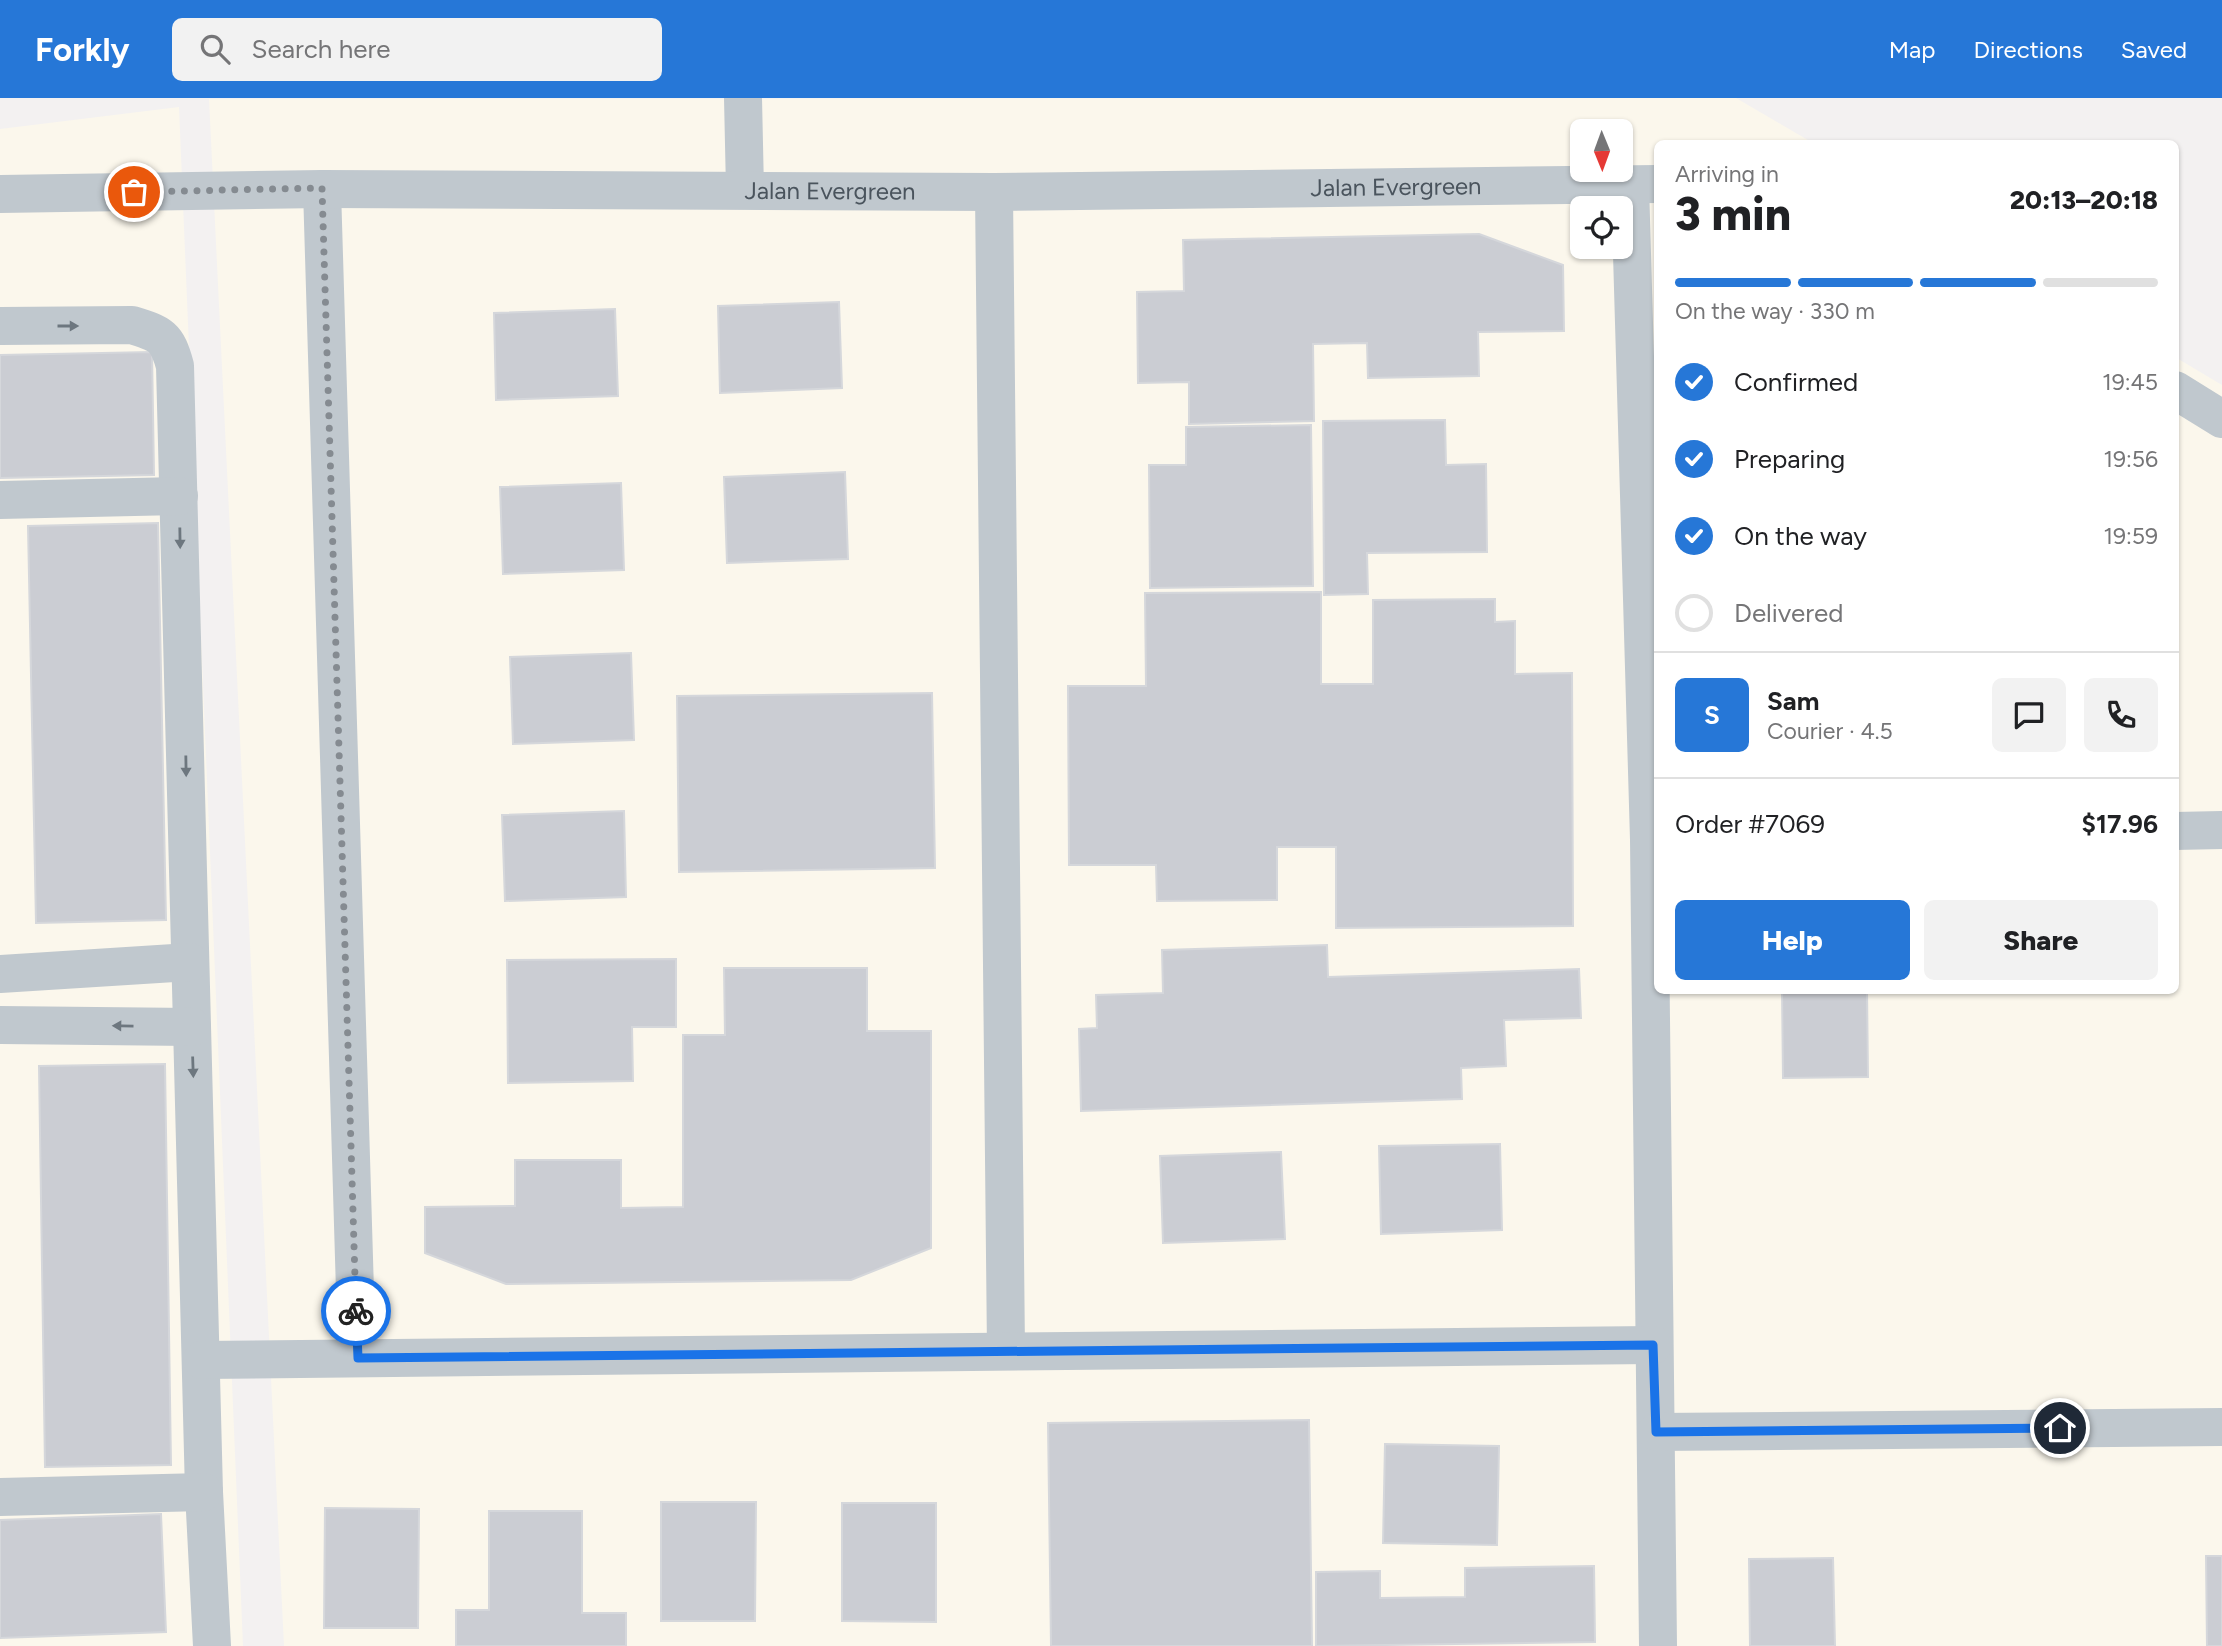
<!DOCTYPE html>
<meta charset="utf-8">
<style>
body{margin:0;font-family:Figtree,sans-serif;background:#f2f2f2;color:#202124;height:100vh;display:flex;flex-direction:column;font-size:26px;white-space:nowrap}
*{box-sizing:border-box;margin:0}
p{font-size:23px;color:#757577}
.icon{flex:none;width:38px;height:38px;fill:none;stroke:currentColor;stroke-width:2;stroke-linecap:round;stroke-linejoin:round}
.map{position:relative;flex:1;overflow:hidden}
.panel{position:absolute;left:1654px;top:42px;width:525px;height:854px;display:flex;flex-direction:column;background:#fff;border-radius:10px;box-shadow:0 2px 5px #0004}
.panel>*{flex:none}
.needle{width:46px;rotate:179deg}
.buttons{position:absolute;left:1570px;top:21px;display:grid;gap:14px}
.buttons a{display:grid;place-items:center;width:63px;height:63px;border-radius:10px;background:#fff;box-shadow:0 2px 5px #0004;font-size:35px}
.pin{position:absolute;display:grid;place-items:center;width:60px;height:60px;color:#fff;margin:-30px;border:4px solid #fff;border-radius:50%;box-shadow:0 2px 7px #0007}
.courier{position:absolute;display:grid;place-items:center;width:70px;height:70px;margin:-35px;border:5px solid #1a73e8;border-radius:50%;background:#fff;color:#222;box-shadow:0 2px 9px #0007}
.head em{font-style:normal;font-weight:800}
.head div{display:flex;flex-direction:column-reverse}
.head{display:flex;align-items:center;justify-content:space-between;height:119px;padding:0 21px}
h1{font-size:46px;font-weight:800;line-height:52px}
.bar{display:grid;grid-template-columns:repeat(4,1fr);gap:10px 7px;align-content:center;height:84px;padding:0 21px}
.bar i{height:9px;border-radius:5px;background:#e0e0e0}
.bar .selected{background:#2677d7}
.bar p{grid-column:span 4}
.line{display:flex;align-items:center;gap:18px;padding:0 21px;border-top:2px solid #e0e0e0}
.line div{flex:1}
.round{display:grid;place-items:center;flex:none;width:74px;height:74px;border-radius:10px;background:#f2f2f2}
ol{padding:0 21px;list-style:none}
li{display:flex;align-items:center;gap:21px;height:77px}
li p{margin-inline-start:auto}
li .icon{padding:7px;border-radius:50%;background:#2677d7;color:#fff;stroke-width:4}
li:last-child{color:#757577}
li i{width:38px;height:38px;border:4px solid #e0e0e0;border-radius:50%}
.button{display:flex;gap:14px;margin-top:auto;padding:14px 21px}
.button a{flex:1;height:80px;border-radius:10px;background:#2677d7;color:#fff;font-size:28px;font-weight:800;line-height:80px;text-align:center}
.button a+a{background:#f2f2f2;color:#202124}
header{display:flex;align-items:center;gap:42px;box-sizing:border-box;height:98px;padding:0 35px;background:#2677d7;color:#fff}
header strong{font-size:33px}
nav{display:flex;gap:38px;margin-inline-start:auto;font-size:24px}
.search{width:490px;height:63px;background:#f2f2f2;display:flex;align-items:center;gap:18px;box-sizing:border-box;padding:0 24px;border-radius:10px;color:#757577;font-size:26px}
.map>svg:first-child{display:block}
.commercial{fill:#fbf7ec;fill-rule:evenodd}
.building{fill:#cbcdd3;stroke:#d5d7db;stroke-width:2}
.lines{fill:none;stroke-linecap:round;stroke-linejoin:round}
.minor{stroke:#c0c8ce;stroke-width:38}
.oneway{fill:#6d777f}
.done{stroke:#858b91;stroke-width:7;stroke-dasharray:0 12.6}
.route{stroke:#1a73e8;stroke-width:9}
.labels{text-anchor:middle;stroke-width:6;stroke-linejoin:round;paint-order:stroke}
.street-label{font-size:24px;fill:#4a545d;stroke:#fff}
</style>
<header>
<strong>Forkly</strong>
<div class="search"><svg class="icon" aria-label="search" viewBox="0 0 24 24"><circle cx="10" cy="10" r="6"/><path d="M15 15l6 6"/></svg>Search here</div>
<nav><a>Map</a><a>Directions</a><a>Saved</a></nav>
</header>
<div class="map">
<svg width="2222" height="1548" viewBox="0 0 2222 1548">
<rect width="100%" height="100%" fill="#f3f1f1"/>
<!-- commercial -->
<path class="commercial" d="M1736 0 1813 45 1657 46V892H2175V259L2222 287V1548H284L209 1ZM1582 33H1620V72H1582ZM1582 110H1620V149H1582Z
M179 9 243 1548H0V31Z"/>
<!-- building -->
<path class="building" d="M1479 136 1563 167 1564 233 1478 234 1479 278 1368 280 1367 245 1313 246 1314 323 1189 326V284L1138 285 1137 194 1184 193 1183 142Z
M839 204 842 290 720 295 718 208Z
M615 211 618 298 496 302 494 215Z
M152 254 154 377 0 380V257Z
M1445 322 1446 367 1486 366 1487 454 1367 455 1368 496 1324 497 1323 323Z
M1311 327 1313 488 1150 490 1149 367H1186V329Z
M845 374 848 461 727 465 724 379Z
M621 385 624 472 503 476 500 389Z
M158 425 166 822 36 825 28 428Z
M1321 494V586H1373V502L1495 501V524L1515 523V576L1572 575 1573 828 1336 830V749H1277V802L1157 803 1156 767H1069L1068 588H1146L1145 495Z
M631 555 634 642 513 646 510 559Z
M932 595 935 770 679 774 677 598Z
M624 713 626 799 505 803 502 717Z
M1327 847 1328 879 1579 871 1581 920 1504 922 1506 968 1461 970 1462 1001 1081 1013 1079 931 1097 930 1096 897 1163 895 1162 852Z
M676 861V929H632L633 983 508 985 507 862Z
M724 870H867V933H931V1150L851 1182 506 1186 425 1155V1109L515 1108V1062H621V1110L683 1109V937H725Z
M1782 892H1867L1868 979 1783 980Z
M165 966 171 1367 45 1369 39 968Z
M1500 1046 1502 1132 1381 1136 1379 1048Z
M1281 1054 1285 1141 1163 1145 1160 1058Z
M1309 1322 1312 1548H1051L1048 1325Z
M1385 1346 1499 1348 1497 1447 1383 1445Z
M661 1404H756L755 1523H661Z
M842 1405H936V1524L842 1523Z
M325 1410 419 1411 418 1530H324Z
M489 1413H582V1515H626V1548H456V1512H489Z
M161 1416 166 1534 0 1540V1422Z
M2206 1458H2222V1548H2207Z
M1833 1460 1835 1548H1750L1749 1461Z
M1594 1468 1595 1544 1316 1548V1474L1380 1473V1500L1465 1499V1470Z"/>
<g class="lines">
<!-- minor -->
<g class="minor">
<path d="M743 0 745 92"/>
<path d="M1630 87 1649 742 1658 1548"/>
<path d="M322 91 357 1260"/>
<path d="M994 94 1006 1253"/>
<path id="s1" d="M0 96 322 91 994 94 1657 86"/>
<path d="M0 228 132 227C161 236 167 238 175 268L204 1394 212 1548"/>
<path d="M2175 292 2222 321"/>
<path d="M0 402 179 398"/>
<path d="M2175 733 2222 732"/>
<path d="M0 876 190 864"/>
<path d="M0 927 192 929"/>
<path d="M202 1262 1653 1247"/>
<path d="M1656 1334 2222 1329"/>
<path d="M0 1399 204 1394"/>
</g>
</g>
<!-- one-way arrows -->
<defs><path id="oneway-solid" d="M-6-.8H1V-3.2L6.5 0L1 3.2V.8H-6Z" transform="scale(1.75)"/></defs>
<g class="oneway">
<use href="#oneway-solid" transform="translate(68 228)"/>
<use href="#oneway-solid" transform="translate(180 440) rotate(89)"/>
<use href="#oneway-solid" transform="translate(186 668) rotate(89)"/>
<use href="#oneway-solid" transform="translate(123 928) rotate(-179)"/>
<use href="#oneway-solid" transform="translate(193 969) rotate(88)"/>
</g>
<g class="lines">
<!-- done -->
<path class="done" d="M134 94 322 90 356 1213"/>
<!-- route -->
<path class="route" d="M356 1213 358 1260 1653 1247 1656 1334 2060 1330"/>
</g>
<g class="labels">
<!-- street labels -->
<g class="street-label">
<text dy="8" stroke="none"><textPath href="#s1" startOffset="1396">Jalan Evergreen</textPath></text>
<text dy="8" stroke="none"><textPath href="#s1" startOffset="830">Jalan Evergreen</textPath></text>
</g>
</g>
</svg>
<div class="buttons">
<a><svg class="needle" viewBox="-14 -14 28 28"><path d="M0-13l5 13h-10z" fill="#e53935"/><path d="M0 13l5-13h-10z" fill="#757577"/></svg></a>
<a><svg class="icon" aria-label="locate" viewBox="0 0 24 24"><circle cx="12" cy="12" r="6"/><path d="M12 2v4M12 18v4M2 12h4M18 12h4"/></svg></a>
</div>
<div class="pin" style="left:134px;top:94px;background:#ea580c"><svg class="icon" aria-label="bag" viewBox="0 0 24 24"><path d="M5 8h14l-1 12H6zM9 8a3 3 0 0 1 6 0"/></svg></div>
<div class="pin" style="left:2060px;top:1330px;background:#1f2937"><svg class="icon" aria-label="home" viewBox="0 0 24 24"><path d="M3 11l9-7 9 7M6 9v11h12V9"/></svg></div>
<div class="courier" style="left:356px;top:1213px"><svg class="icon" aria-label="bike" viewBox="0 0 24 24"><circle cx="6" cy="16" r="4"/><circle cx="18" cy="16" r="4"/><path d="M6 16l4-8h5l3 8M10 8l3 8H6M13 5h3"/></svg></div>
<section class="panel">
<div class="head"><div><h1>3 min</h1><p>Arriving in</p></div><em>20:13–20:18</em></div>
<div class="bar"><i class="selected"></i><i class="selected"></i><i class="selected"></i><i></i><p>On the way · 330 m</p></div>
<ol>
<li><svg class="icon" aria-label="check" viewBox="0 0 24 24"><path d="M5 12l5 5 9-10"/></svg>Confirmed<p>19:45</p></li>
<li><svg class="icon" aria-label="check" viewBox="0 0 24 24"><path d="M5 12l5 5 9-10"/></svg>Preparing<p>19:56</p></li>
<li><svg class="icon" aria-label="check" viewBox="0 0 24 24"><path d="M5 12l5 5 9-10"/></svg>On the way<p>19:59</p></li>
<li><i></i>Delivered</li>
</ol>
<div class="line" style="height:126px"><b class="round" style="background:#2677d7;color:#fff">S</b><div><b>Sam</b><p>Courier · 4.5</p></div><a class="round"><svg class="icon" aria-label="chat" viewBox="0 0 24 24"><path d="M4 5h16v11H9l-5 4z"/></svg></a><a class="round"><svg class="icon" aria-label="phone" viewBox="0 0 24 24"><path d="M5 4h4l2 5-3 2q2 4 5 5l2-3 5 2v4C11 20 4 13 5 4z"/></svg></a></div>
<div class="line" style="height:91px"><div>Order #7069</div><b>$17.96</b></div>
<div class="button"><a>Help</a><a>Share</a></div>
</section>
</div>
